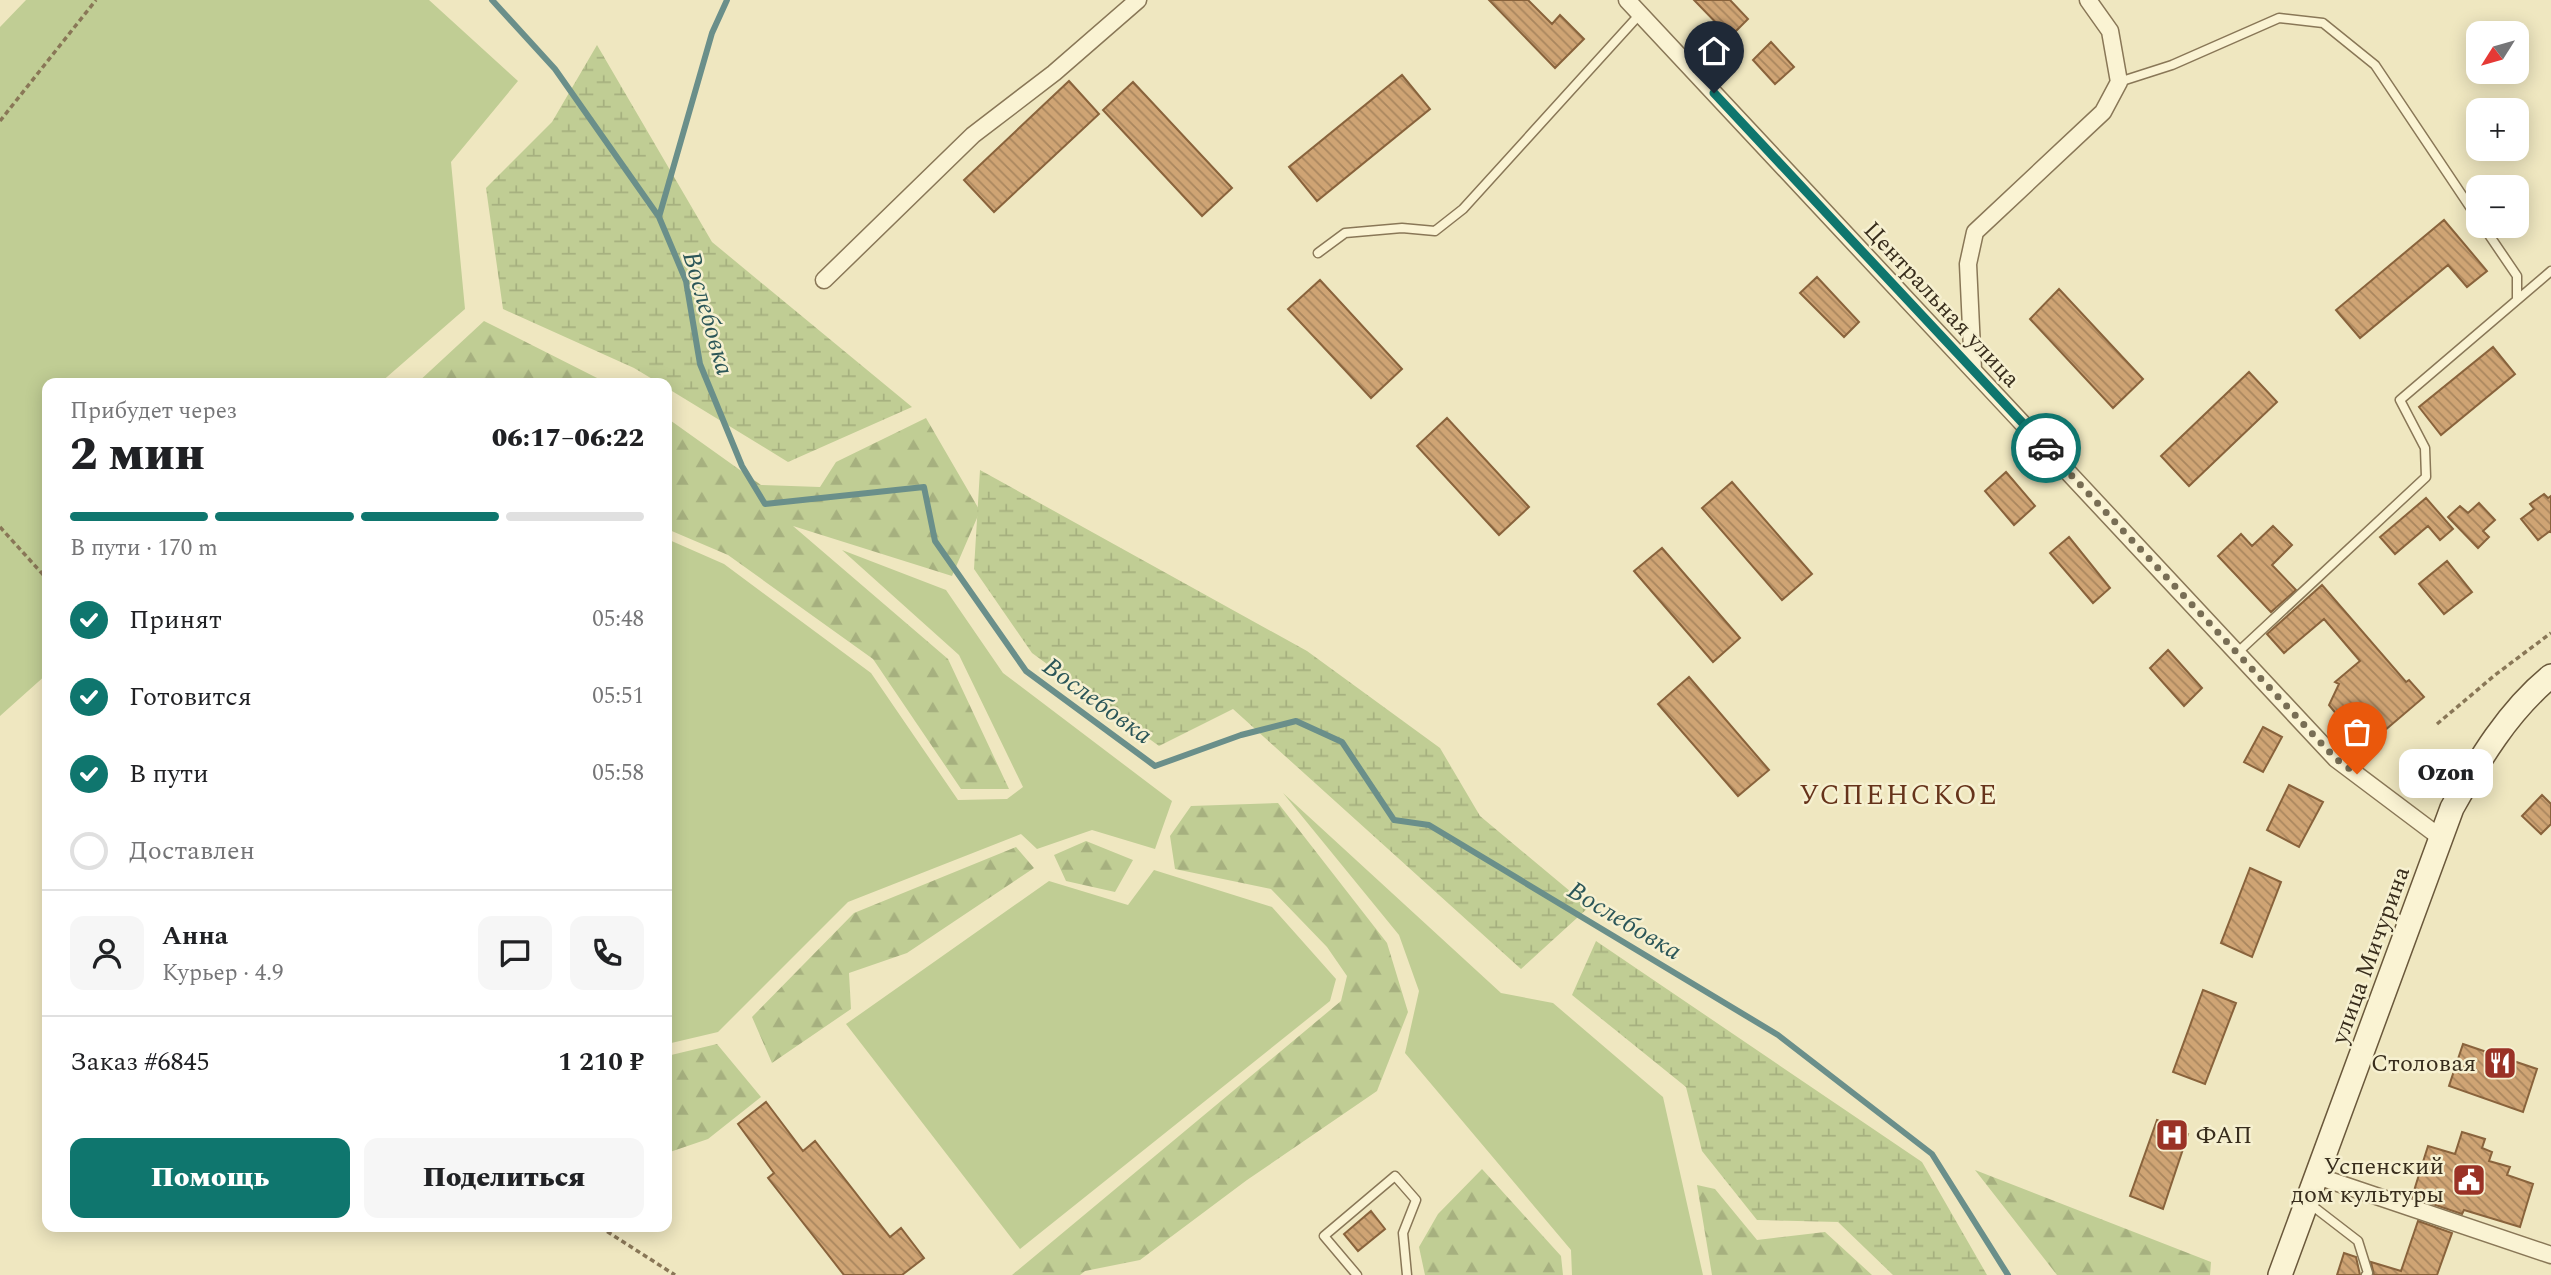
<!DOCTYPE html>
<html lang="ru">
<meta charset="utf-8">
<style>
body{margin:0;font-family:Spectral,serif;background:#f6f6f6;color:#202124;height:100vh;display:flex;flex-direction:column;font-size:26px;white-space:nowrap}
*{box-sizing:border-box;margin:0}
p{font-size:23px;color:#757577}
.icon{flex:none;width:38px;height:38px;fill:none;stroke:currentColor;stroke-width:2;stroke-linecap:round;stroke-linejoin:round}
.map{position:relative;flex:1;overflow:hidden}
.panel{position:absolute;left:42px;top:378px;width:630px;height:854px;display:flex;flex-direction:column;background:#fff;border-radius:14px;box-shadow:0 4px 18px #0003}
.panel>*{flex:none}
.needle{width:46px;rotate:233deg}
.tools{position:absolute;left:2466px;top:21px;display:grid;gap:14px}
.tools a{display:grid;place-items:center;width:63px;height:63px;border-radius:14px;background:#fff;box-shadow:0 4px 18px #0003;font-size:35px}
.pin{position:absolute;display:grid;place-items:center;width:60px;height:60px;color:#fff;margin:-72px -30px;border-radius:50% 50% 50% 0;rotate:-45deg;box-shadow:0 0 7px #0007}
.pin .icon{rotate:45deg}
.courier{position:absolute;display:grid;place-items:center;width:70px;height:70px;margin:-35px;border:5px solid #0f766e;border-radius:50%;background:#fff;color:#222;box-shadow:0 2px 9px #0007}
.bubble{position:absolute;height:49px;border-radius:14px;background:#fff;box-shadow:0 4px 18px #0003;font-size:23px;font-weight:800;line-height:49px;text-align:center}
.headline em{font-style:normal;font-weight:800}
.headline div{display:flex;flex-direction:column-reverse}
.headline{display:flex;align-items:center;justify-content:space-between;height:119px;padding:0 28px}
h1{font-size:46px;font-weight:800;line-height:52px}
.bar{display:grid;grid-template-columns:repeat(4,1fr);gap:10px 7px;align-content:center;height:84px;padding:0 28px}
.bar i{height:9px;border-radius:5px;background:#e0e0e0}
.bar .on{background:#0f766e}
.bar p{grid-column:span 4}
.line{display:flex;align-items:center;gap:18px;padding:0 28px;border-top:2px solid #e0e0e0}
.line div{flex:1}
.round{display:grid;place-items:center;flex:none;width:74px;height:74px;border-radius:14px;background:#f6f6f6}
ol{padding:0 28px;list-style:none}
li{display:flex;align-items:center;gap:21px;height:77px}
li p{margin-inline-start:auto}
li .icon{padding:7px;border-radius:50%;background:#0f766e;color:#fff;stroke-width:4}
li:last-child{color:#757577}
li i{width:38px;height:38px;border:4px solid #e0e0e0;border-radius:50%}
.primary-button{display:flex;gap:14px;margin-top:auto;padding:14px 28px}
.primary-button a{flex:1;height:80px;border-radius:14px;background:#0f766e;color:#fff;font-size:28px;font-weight:800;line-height:80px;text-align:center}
.primary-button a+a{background:#f6f6f6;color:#202124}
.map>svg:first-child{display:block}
.grass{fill:#c0cd94}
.forest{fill:url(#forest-firs)}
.wetland{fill:url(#wetland-marsh)}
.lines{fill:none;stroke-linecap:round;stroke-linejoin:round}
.stream{stroke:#6a8f8a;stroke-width:6}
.building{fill:url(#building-back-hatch);stroke:#89633c;stroke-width:2}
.lane-casing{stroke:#897757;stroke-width:11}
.street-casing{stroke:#897757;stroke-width:19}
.secondary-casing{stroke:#6a583b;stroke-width:26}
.path{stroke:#897757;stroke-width:3.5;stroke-dasharray:5 3.5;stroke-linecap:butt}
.lane{stroke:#faf3d3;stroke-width:8}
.street{stroke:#faf3d3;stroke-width:16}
.secondary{stroke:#faf3d3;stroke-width:23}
.done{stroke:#786e55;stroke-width:7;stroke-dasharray:0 12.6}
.route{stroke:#0f766e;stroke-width:9}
.labels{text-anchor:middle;stroke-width:5;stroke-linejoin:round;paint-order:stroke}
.street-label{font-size:24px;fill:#382d1c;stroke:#f6f0d0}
.poi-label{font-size:24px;fill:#382d1c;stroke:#f6f0d0;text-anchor:end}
.water-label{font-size:26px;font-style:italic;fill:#2b5658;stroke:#f6f0d0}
.quarter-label{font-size:28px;letter-spacing:2px;fill:#66331a;stroke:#f6f0d0}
</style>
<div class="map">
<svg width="2551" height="1275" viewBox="0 0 2551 1275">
<defs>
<pattern id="forest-firs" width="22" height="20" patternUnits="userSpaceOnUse" patternTransform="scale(1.75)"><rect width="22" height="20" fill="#c0cd94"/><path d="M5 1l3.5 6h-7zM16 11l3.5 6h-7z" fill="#a6b07f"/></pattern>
<pattern id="wetland-marsh" width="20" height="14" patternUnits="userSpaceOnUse" patternTransform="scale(1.75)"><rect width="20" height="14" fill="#c0cd94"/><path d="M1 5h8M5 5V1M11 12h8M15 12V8" fill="none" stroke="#a6b07f"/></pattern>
<pattern id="building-back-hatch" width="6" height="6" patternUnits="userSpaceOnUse" patternTransform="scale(1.75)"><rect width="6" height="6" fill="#cfa474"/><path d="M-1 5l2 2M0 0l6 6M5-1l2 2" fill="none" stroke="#a9865e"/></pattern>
</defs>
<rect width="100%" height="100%" fill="#efe7c0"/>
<!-- grass -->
<path class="grass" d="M26 0H429L518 81 451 162 465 309 380 383H47V674L0 716V27Z
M667 539 724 564 871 673 958 800 1007 799 1023 787 959 655 842 550 946 590 1003 673 1172 801 1155 849 1092 830 1037 849 1021 834 848 902 718 1032 667 1044Z
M1283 793 1501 993 1553 1003 1663 1097 1703 1275H1572L1571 1250 1405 1053 1419 991 1399 935Z
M1154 870 1272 907 1336 979 1330 1001 1020 1249 846 1024 1049 881 1128 905Z"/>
<!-- forest -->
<path class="forest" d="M484 321 607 383H417Z
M667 418 761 485 820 487 836 462 926 418 980 511 952 576 793 526 948 659 1009 789H961L873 659 728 555 667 529Z
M1278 803 1387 943 1408 1012 1377 1091 1247 1180 1140 1260 1085 1271 1080 1275H1012L1341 1001 1347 976 1327 947 1271 889 1175 869 1170 836 1191 806Z
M1086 841 1133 860 1115 892 1066 881 1054 855Z
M1016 847 1034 868 907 953 849 973 851 1009 772 1063 752 1017 854 913Z
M717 1044 761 1097 708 1139 667 1153V1056Z
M1482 1169 1561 1256 1563 1275H1425L1419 1247 1438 1214Z
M1975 1170 2211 1262 2210 1275H2057Z
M1697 1185 1715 1189 1757 1240 1825 1232 1872 1275H1712Z"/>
<!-- wetland -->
<path class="wetland" d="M597 45 712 242 912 407 788 462 667 388V383H659L634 368 503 309 486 188 552 122Z
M980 470 1307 651 1440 748 1480 816 1589 907 1521 969 1233 709 1159 746 1032 653 974 569Z
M1596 941 1922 1162 1987 1275H1893L1838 1222 1757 1220 1702 1151 1686 1087 1572 995Z"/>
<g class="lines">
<!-- stream -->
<path class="stream" d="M492 0 555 69 659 217 686 281 700 364 742 466 765 504 924 487 935 541 1026 671 1155 766 1241 735 1296 721 1342 742 1394 820 1429 825 1778 1035 1932 1154 2008 1275
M659 217 712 33 727 0"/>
</g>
<!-- building -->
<path class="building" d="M1489 0H1528L1552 24 1560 15 1584 39 1555 68Z
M1694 0H1730L1748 19 1730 37Z
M1771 42 1794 67 1775 84 1753 60Z
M1402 75 1430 109 1317 201 1289 167Z
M1069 81 1099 114 994 212 964 180Z
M1133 82 1232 188 1202 216 1103 110Z
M2444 220 2487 271 2467 287 2448 265 2360 338 2336 310Z
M1817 277 1859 322 1844 337 1800 293Z
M1320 280 1402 369 1371 398 1288 309Z
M2059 289 2143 379 2113 408 2030 319Z
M2493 347 2515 374 2441 435 2419 407Z
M2249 372 2277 402 2189 486 2161 456Z
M1447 418 1529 507 1499 535 1417 446Z
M2006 472 2035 506 2014 525 1985 491Z
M1732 482 1812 574 1782 600 1702 508Z
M2544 494 2548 498 2551 496V532L2550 531 2538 540 2521 519 2534 509 2530 504Z
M2426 498 2453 529 2440 540 2428 526 2395 554 2380 537Z
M2479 503 2495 520 2483 531 2489 537 2478 548 2448 517 2460 506 2468 513Z
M2273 526 2292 545 2272 565 2296 590 2271 612 2218 556 2241 534 2252 546Z
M2069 537 2110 588 2093 603 2050 553Z
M1662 548 1740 638 1713 662 1634 571Z
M2447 561 2472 592 2444 614 2419 584Z
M2322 585 2406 682 2409 680 2424 697 2364 748 2329 705 2339 684 2335 682 2360 661 2324 619 2284 653 2267 634Z
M2168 650 2202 688 2184 706 2150 668Z
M1689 677 1769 770 1738 796 1658 704Z
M2263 727 2282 737 2263 772 2244 762Z
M2289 785 2323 802 2299 847 2267 830Z
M2542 795 2551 804V824L2541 834 2522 816Z
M2250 868 2281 882 2252 957 2221 943Z
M2203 990 2236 1003 2205 1084 2173 1072Z
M2463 1044 2537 1069 2523 1112 2449 1086Z
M766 1102 803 1151 815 1141 890 1237 901 1228 924 1258 902 1275H844L768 1178 774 1173 738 1124Z
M2157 1120 2188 1134 2163 1209 2130 1196Z
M2462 1132 2485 1139 2482 1148 2492 1152 2489 1161 2510 1167 2507 1175 2533 1184 2520 1227 2464 1210 2462 1214 2412 1197 2428 1146 2455 1154Z
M1371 1211 1385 1229 1358 1251 1344 1234Z
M2418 1221 2452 1233 2437 1275H2374L2371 1262 2401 1271Z
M2344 1253 2356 1257 2360 1275H2337Z"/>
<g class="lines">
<defs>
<path id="lane" d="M2119 82 2172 65 2279 18 2323 23 2375 65 2478 219
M2483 226 2517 276V298
M1318 253 1345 233 1402 228 1435 231 1463 209 1640 14
M2237 653 2426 477 2425 448 2400 400 2551 271
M2310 1204 2358 1241 2368 1273 2366 1275
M1357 1275 1324 1236 1395 1176 1416 1200 1403 1233 1407 1275"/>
<path id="street" d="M1627 0 2336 759 2441 838
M824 280 973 135 1054 73 1138 0
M1973 370 1968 264 1975 232 2103 112 2119 82 2110 31 2088 0
M2317 1176 2551 1255"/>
<path id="secondary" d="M2280 1275 2452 808C2479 760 2508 711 2551 676"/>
</defs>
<!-- lane casing -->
<use href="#lane" class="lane-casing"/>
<!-- street casing -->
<use href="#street" class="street-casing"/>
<!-- secondary casing -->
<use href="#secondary" class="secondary-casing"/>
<!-- path -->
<path class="path" d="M0 121 96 0
M0 527 47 579
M2437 724 2495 675 2551 633
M600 1227 675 1275"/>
<!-- lane -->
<use href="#lane" class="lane"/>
<!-- street -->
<use href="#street" class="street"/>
<!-- secondary -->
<use href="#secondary" class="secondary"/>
</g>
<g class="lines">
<!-- done -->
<path class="done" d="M2046 448 2336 759 2357 774"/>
<!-- route -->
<path class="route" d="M1714 93 2046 448"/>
</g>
<!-- icons -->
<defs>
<symbol id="restaurant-square" viewBox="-11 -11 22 22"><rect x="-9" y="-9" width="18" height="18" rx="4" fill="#9a3226" stroke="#f6f0d0"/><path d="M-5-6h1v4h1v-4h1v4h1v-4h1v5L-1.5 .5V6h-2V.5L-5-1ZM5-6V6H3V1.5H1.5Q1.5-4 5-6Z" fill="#fff"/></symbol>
<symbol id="hospital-square" viewBox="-11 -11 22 22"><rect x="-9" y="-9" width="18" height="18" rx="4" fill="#9a3226" stroke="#f6f0d0"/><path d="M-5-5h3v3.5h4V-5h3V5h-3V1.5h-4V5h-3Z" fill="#fff"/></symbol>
<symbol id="civic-square" viewBox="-11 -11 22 22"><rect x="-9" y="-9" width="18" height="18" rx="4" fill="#9a3226" stroke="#f6f0d0"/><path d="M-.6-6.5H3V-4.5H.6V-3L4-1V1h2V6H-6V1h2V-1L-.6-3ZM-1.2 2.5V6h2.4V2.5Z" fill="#fff"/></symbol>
</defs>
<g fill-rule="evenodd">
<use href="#restaurant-square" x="2481" y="1044" width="38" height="38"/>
<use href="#hospital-square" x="2153" y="1116" width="38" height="38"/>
<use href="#civic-square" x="2450" y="1161" width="38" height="38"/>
</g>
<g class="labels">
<!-- street labels -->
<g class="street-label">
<text transform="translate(1942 304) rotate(47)" y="8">Центральная улица</text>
<text transform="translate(2370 955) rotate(-70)" y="8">улица Мичурина</text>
</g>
<!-- poi labels -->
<g class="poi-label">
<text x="2476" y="1071">Столовая</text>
<text x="2196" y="1143" text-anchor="start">ФАП</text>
<text x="2444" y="1174">Успенский<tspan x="2444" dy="28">дом культуры</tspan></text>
</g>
<!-- water labels -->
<g class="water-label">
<text transform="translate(709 313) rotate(74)" y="9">Вослебовка</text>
<text transform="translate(1098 700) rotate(36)" y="9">Вослебовка</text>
<text transform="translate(1625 920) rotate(31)" y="9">Вослебовка</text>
</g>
<!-- quarter labels -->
<g class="quarter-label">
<text x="1899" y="804">УСПЕНСКОЕ</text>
</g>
</g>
</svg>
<div class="tools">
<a><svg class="needle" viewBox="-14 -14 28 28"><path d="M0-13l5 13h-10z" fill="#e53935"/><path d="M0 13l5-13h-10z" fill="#757577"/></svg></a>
<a>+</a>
<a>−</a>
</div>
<div class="pin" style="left:2357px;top:774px;background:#ea580c"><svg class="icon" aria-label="bag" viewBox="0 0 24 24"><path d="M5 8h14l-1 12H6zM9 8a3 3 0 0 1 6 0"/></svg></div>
<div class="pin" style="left:1714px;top:93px;background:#1f2937"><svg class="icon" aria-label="home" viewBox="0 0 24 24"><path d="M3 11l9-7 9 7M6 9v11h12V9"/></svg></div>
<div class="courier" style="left:2046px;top:448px"><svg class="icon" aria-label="car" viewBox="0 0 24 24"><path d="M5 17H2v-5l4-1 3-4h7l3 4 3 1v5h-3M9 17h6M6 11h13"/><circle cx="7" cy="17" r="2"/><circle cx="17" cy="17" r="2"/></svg></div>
<div class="bubble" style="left:2399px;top:749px;width:94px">Ozon</div>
<section class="panel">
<div class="headline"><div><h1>2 мин</h1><p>Прибудет через</p></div><em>06:17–06:22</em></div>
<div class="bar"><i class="on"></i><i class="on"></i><i class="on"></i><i></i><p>В пути · 170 m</p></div>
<ol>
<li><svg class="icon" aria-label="check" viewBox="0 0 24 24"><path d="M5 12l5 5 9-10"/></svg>Принят<p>05:48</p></li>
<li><svg class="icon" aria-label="check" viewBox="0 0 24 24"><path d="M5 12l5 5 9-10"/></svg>Готовится<p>05:51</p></li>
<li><svg class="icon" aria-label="check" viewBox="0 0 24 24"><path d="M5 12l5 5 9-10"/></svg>В пути<p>05:58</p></li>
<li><i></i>Доставлен</li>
</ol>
<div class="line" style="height:126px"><a class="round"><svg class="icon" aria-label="person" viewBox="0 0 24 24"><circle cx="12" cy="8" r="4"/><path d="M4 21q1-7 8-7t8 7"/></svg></a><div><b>Анна</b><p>Курьер · 4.9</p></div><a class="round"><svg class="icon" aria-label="chat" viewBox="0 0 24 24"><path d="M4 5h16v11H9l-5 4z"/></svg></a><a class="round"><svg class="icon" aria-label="phone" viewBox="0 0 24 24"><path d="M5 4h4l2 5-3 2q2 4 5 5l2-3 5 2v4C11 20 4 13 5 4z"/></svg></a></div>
<div class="line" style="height:91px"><div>Заказ #6845</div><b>1 210 ₽</b></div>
<div class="primary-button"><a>Помощь</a><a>Поделиться</a></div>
</section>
</div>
